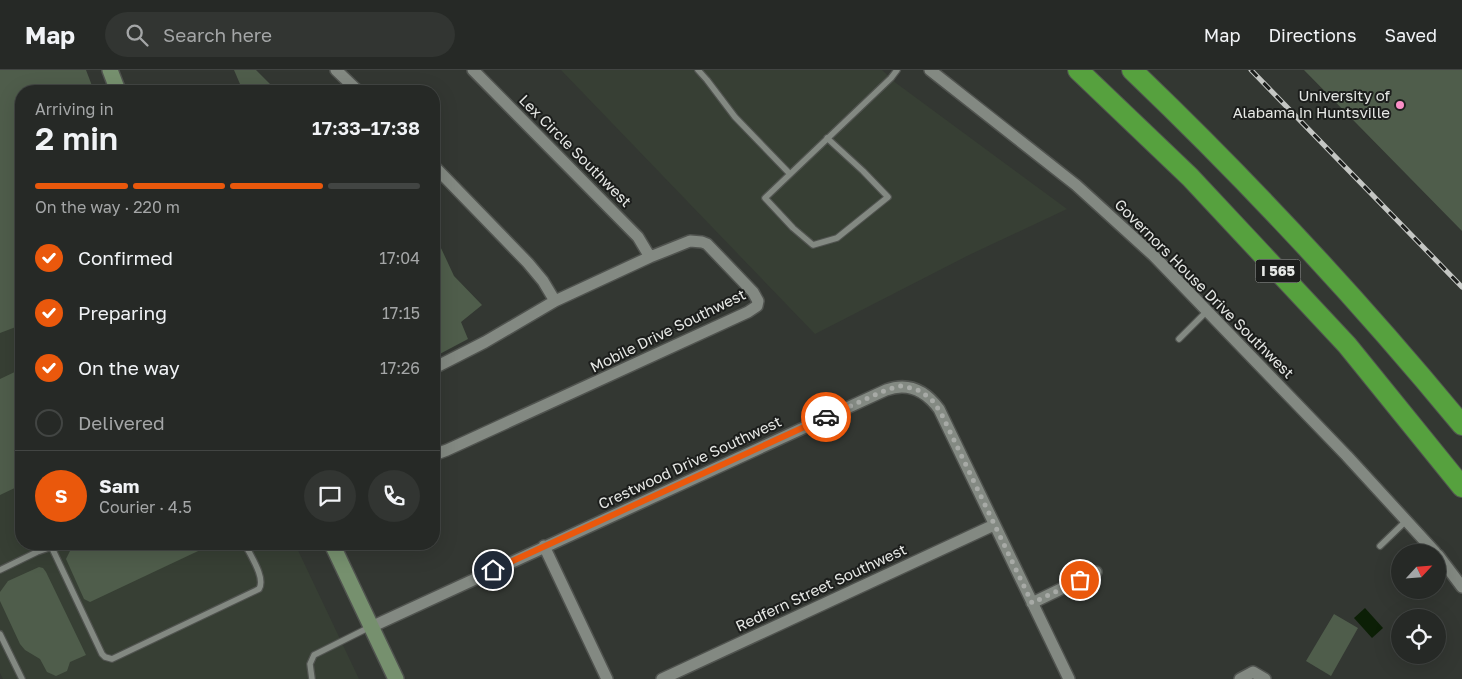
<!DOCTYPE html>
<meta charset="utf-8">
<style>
body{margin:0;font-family:"Golos Text",sans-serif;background:#323532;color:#f1f3f6;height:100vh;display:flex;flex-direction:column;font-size:19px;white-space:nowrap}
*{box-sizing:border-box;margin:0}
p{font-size:16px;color:#a4a6a7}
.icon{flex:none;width:28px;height:28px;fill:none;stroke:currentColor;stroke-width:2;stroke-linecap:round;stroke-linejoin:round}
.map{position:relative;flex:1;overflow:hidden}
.details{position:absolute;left:15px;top:15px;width:425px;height:465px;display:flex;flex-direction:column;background:#262926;border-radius:20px;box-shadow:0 5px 20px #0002,0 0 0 1px #424543}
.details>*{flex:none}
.needle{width:32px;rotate:64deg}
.controls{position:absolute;left:1391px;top:474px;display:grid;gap:10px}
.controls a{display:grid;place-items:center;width:55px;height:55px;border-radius:50%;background:#262926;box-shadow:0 5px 20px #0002,0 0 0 1px #424543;font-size:25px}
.pin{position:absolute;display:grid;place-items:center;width:42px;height:42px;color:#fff;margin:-21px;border:2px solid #fff;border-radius:50%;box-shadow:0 1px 5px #0007}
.courier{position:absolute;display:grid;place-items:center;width:50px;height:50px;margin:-25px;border:4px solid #ea580c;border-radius:50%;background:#fff;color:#222;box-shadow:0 1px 6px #0007}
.headline em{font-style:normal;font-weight:600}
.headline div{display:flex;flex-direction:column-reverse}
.headline{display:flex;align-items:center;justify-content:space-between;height:85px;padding:0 20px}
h1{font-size:32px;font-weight:600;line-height:38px}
.bar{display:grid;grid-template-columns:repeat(4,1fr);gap:8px 5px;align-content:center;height:60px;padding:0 20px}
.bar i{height:6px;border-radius:4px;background:#424543}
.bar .on{background:#ea580c}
.bar p{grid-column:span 4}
.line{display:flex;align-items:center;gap:12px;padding:0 20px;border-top:1px solid #424543}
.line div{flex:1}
.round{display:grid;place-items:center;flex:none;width:52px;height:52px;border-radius:26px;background:#323532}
ol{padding:0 20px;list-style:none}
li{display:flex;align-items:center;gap:15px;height:55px}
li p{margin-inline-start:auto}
li .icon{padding:5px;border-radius:50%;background:#ea580c;color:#fff;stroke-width:4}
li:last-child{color:#a4a6a7}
li i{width:28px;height:28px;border:2px solid #424543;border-radius:50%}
header{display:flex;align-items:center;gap:30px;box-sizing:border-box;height:70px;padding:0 25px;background:#262926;border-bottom:1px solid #424543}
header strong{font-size:24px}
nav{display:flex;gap:28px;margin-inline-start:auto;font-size:18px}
.search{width:350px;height:45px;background:#323532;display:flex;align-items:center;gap:12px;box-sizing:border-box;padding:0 18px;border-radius:28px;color:#a4a6a7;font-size:19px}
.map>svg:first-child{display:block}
.built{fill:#373f34}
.green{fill:#4f5d4b}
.water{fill:#0c1f06}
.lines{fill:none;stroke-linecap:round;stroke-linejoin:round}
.lane-casing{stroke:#50534f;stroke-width:8}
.street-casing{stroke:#50534f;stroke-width:14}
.secondary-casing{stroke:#50534f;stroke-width:18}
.highway-casing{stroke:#50534f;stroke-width:22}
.lane{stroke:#838982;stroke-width:5.5}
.street{stroke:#838982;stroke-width:11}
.secondary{stroke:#76906e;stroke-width:15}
.highway{stroke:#56a13e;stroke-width:20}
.rail-casing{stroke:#c4c6c3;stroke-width:5}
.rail{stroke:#1c1e1c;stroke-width:3;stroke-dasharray:9;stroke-linecap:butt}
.done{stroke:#a7aaa6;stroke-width:5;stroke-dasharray:0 9}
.route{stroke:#ea580c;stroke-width:6}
.poi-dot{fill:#fa8fc6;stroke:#1c1e1c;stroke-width:2}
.labels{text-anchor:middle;stroke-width:4;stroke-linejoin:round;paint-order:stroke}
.shield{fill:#1c1e1c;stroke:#a9aba9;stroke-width:1}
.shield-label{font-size:14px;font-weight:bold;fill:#e6e8e5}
.poi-label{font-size:15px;fill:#e6e8e5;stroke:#1c1e1c;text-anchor:end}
.street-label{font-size:15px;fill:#e6e8e5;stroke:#1c1e1c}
</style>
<header>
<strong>Map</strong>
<div class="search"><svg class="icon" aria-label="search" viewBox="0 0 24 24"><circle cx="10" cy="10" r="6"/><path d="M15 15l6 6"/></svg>Search here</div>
<nav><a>Map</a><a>Directions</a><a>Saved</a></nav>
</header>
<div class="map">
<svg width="1462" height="609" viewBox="0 0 1462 609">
<rect width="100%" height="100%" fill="#333732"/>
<!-- built -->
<path class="built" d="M561 0H882L896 13 1067 139 969 185 815 264Z
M21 249V474H295L359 609H3L0 603V259Z"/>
<!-- green -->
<path class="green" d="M0 0H86L94 21H21V255L0 263Z
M234 0H256L277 21H243Z
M1304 0H1462V161Z
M434 163 454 206 482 235 461 252 468 269 434 287Z
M21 299V415L0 425V309Z
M84 474H213L90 532 84 529 66 489 70 481Z
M39 497 43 498 46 502 86 585 70 592 67 601 56 606 47 602 40 589 25 580 20 574 0 531V522L8 511Z
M1334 544 1358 558 1331 606 1306 591Z"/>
<!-- water -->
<path class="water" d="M1365 538 1383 558 1372 568 1354 548Z"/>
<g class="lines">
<defs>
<path id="lane" d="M698 0 707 10 735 47 790 104
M827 68 863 101 888 127 837 168 813 175 793 158 765 128 891 8 897 0
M1179 269 1207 241
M1380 476 1407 450
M52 478 102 584 105 587 112 589 259 519C266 508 250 485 245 474
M0 500 37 482 60 474
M0 564 22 609
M312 609 310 594 314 585 370 557"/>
<path id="street" d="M336 0 358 21
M473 0 638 167 650 187
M930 0 1076 115 1153 185 1347 386 1435 482
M434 96 528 193 543 211 555 231
M434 298 485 272 555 231 650 187 690 171 702 172 707 174 753 222 758 231 757 236 748 242 447 380 439 383 434 382
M544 476 607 609
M1438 485 1462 517
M1032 533 1096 502
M371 557 886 320C908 312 925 320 939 339L1069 609
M662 609 994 455
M1240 609 1253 602 1265 609"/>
<path id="secondary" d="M110 0 118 21
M332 474 396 609"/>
<path id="highway" d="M1078 0 1190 107 1347 275 1462 417
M1132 0C1249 112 1359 230 1462 355"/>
</defs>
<!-- lane casing -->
<use href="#lane" class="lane-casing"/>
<!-- street casing -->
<use href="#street" class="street-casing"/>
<!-- secondary casing -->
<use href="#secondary" class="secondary-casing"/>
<!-- highway casing -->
<use href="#highway" class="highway-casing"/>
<!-- lane -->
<use href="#lane" class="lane"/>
<!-- street -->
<use href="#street" class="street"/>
<!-- secondary -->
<use href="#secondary" class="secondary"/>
<!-- highway -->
<use href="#highway" class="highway"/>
<defs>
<path id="rail" d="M1251 0 1462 217"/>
</defs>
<!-- rail casing -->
<use href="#rail" class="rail-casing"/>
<!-- rail -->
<use href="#rail" class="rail"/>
</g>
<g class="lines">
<!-- done -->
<path class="done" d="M826 347 886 320 900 316 907 317 921 321 934 332 942 345 1032 533 1080 510"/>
<!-- route -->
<path class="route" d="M493 500 826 347"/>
</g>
<!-- markers -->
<circle class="poi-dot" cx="1400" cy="35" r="5"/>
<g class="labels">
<!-- shield labels -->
<rect class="shield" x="1255.5" y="189.5" width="45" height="23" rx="4"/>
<g class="shield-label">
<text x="1278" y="206">I 565</text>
</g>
<!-- poi labels -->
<g class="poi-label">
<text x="1390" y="31">University of<tspan x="1390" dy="17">Alabama in Huntsville</tspan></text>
</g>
<!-- street labels -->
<g class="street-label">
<text transform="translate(575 81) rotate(45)" y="5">Lex Circle Southwest</text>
<text transform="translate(1204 219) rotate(45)" y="5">Governors House Drive Southwest</text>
<text transform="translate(668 261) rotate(-26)" y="5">Mobile Drive Southwest</text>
<text transform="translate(690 393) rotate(-25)" y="5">Crestwood Drive Southwest</text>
<text transform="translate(821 518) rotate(-25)" y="5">Redfern Street Southwest</text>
</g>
</g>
</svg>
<div class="controls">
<a><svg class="needle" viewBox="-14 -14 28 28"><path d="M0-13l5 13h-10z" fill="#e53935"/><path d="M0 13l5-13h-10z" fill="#a4a6a7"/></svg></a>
<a><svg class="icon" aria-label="locate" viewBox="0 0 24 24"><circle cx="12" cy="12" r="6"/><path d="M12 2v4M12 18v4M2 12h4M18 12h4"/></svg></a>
</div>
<div class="pin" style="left:1080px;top:510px;background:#ea580c"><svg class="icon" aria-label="bag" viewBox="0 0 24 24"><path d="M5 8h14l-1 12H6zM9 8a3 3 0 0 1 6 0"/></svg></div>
<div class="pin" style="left:493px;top:500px;background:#1f2937"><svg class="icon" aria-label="home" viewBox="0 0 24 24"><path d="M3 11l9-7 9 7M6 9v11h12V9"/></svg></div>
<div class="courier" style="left:826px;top:347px"><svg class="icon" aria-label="car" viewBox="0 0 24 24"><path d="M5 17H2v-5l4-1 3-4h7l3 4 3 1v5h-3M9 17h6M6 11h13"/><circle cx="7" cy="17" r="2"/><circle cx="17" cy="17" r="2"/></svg></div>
<section class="details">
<div class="headline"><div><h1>2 min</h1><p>Arriving in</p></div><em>17:33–17:38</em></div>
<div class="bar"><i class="on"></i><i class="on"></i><i class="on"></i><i></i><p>On the way · 220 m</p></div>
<ol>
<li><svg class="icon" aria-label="check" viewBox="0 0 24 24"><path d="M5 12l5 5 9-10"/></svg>Confirmed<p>17:04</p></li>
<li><svg class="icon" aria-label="check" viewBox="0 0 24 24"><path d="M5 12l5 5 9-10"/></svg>Preparing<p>17:15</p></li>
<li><svg class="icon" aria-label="check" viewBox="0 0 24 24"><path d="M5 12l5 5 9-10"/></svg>On the way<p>17:26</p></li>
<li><i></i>Delivered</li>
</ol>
<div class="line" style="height:90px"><b class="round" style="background:#ea580c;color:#fff">S</b><div><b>Sam</b><p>Courier · 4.5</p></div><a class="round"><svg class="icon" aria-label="chat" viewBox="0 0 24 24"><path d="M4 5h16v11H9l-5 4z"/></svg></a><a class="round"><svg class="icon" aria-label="phone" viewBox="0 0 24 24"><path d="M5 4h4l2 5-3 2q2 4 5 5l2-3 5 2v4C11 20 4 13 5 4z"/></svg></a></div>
</section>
</div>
